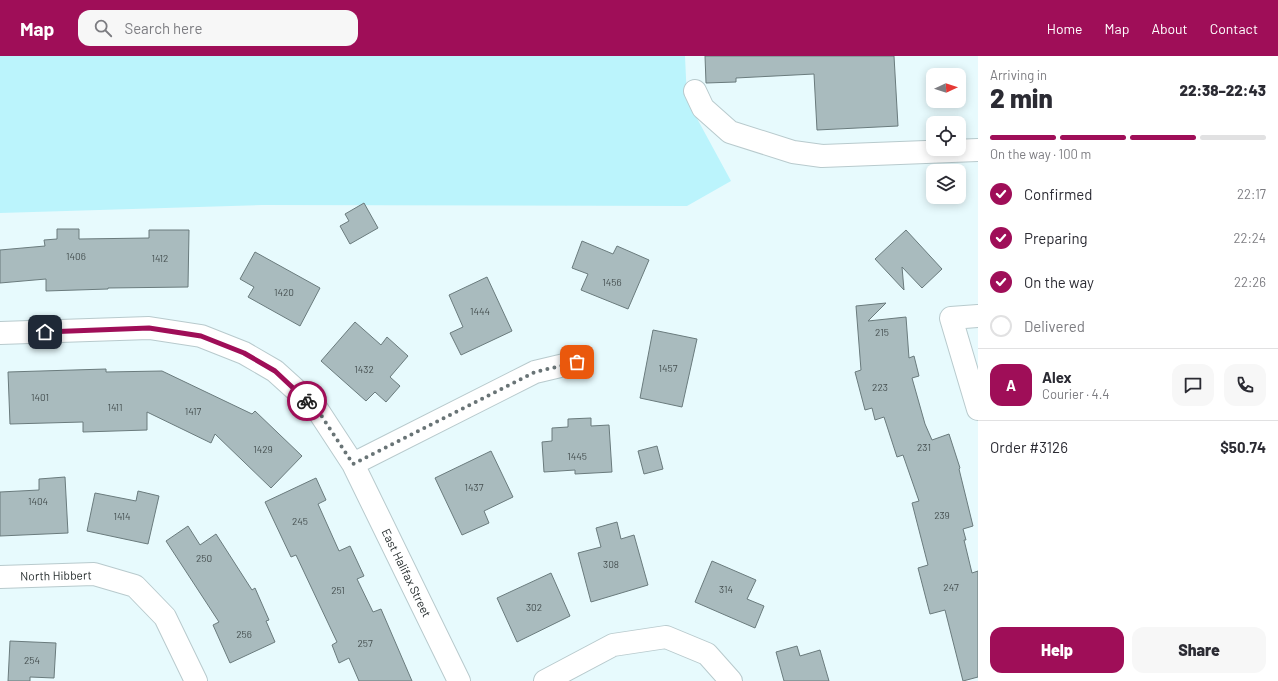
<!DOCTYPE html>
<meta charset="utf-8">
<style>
body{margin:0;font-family:Barlow,sans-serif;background:#f7f7f7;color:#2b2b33;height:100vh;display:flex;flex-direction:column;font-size:15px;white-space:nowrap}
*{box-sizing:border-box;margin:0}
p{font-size:13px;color:#7c7c81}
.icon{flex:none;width:22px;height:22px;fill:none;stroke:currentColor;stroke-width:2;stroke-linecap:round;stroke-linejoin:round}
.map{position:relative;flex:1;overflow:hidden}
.panel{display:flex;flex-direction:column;background:#fff;width:300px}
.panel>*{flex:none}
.needle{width:26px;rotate:87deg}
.buttons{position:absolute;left:926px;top:12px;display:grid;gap:8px}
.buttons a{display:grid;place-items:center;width:40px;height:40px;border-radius:8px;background:#fff;box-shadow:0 2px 10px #0003;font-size:20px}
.pin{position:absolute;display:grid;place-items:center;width:34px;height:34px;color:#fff;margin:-17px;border-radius:8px;box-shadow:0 2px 6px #0006}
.courier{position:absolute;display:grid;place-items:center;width:40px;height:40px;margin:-20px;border:3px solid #9f0e58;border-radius:50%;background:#fff;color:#222;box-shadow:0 1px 5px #0007}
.headline em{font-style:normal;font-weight:800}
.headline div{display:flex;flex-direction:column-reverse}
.headline{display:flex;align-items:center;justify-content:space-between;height:68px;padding:0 12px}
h1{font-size:26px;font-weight:800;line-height:30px}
.bar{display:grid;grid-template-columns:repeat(4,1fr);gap:6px 4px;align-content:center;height:48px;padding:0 12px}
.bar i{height:5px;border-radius:3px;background:#e1e1e2}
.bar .current{background:#9f0e58}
.bar p{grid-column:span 4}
.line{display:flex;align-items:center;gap:10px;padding:0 12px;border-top:1px solid #e1e1e2}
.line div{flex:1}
.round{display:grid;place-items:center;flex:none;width:42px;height:42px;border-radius:12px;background:#f7f7f7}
ol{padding:0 12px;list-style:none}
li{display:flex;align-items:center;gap:12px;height:44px}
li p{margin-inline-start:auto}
li .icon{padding:4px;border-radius:50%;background:#9f0e58;color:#fff;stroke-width:4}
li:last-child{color:#7c7c81}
li i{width:22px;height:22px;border:2px solid #e1e1e2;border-radius:50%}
.primary-button{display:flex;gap:8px;margin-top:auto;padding:8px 12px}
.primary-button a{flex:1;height:46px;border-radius:12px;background:#9f0e58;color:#fff;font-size:16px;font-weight:800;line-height:46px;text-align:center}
.primary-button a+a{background:#f7f7f7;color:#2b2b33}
header{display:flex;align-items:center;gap:24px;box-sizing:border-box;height:56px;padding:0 20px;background:#9f0e58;color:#fff}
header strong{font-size:19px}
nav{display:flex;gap:22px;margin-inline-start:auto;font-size:14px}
.search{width:280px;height:36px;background:#f7f7f7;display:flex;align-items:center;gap:10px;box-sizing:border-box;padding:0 14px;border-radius:12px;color:#7c7c81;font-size:15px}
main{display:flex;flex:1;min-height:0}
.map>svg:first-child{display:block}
.green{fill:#bbf4fc}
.building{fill:#a9bbbe;stroke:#6a7b7d}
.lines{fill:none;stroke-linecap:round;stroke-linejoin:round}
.minor-casing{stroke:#b8cacd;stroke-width:24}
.minor{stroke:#fff;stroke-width:22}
.done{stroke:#697476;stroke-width:4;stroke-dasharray:0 7.2}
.route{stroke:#9f0e58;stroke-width:5}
.labels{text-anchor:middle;stroke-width:3;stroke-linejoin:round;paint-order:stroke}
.number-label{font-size:10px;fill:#465051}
.street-label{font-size:12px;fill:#252c2d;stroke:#fff}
</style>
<header>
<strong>Map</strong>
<div class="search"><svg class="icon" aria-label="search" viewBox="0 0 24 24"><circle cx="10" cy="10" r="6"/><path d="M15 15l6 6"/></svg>Search here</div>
<nav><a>Home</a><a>Map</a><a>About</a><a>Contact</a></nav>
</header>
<main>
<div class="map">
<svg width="978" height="625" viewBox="0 0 978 625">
<rect width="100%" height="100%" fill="#e7fafd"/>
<!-- green -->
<path class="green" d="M0 0H685L687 44 731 125 687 150 262 149 0 157Z"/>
<!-- building -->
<path class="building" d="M705 0H894L898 70 817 74 814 18 736 22V26L706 27Z
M364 147 378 172 350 188 340 170 349 165 345 158Z
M57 173H79V183L149 182V174H189L188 231 108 232V233L46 235V223L0 227V194L45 190 44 184 57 183Z
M906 174 942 213 922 232 902 211 904 234 875 203Z
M582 185 613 198 617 190 649 204 628 253 581 234 588 218 572 212Z
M255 196 320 232 300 270 248 241 254 231 240 223Z
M487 221 512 275 461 299 450 277 463 271 449 239Z
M886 247 868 265 906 261 909 302 914 300 919 320 912 322 925 368 932 384 949 378 960 412 959 413 973 470 963 473 966 484H964L972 517 978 515V621L963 625 945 554 930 558 918 512 928 509 912 447 919 445 903 399 897 401 884 361 875 364 872 352 865 354 855 316 861 314 856 250Z
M355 266 381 289 387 281 408 300 390 321 400 330 386 346 375 336 366 345 321 305Z
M653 274 697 283 682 351 640 342Z
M106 313V316L162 315 252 358 255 355 302 400 271 432 215 378 211 387 147 356V374L83 376V366L10 368 8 316Z
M591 362V370L609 369 612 416 575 418V414L544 416 542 386 552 385V372L568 371V363Z
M657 390 663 413 644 418 638 395Z
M491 395 513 441 484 455 489 467 462 479 435 422Z
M65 421 68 477 0 480V436L39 434V423Z
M316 422 326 444 318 448 339 495 350 490 364 520 357 523 373 556 381 553 412 625H359L349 602 339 607 332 589 337 586 296 499 291 501 265 446Z
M138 435 159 440 148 488 87 475 95 437 136 445Z
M617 466 621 483 634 479 648 529 591 546 578 497 601 491 596 472Z
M188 470 200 489 216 478 252 534 255 532 269 564 266 565 275 586 230 607 213 569 219 566 166 485Z
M712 505 756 524 747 543 764 550 755 572 695 546Z
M551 517 570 560 517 586 497 542Z
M10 585 56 587 54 622 30 621V625H8Z
M797 590 800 600 820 594 829 625H784L776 596Z"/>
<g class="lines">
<defs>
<path id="minor" d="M695 35 703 52 730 76 793 96 822 100 978 94
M978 260 951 262 978 353
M0 277 149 272 201 280 244 297 275 315 317 353 353 408 459 625
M353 408 535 316 577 306
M0 521 94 518 135 530 165 561 196 625
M545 625 613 589 666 581 707 598 731 625"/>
</defs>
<!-- minor casing -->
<use href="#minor" class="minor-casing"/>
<!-- minor -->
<use href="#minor" class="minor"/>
</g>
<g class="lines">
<!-- done -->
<path class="done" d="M307 345 317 353 353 408 535 316 577 306"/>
<!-- route -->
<path class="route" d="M45 276 149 272 201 280 244 297 275 315 307 345"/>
</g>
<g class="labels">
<!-- number labels -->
<g class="number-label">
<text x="76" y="204">1406</text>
<text x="160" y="206">1412</text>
<text x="612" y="230">1456</text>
<text x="284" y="240">1420</text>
<text x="480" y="259">1444</text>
<text x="882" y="280">215</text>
<text x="668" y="316">1457</text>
<text x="364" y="317">1432</text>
<text x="880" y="335">223</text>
<text x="40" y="345">1401</text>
<text x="115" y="355">1411</text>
<text x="193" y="359">1417</text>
<text x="924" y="395">231</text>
<text x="263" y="397">1429</text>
<text x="577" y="404">1445</text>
<text x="474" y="435">1437</text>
<text x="38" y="449">1404</text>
<text x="942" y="463">239</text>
<text x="122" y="464">1414</text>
<text x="300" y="469">245</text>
<text x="204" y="506">250</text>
<text x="611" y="512">308</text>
<text x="951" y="535">247</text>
<text x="726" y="537">314</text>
<text x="338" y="538">251</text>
<text x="534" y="555">302</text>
<text x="244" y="582">256</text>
<text x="365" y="591">257</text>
<text x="32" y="608">254</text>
</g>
<!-- street labels -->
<g class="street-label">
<text transform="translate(406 517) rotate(64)" y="4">East Halifax Street</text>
<text transform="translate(56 520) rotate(-1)" y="4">North Hibbert</text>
</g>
</g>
</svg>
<div class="buttons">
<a><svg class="needle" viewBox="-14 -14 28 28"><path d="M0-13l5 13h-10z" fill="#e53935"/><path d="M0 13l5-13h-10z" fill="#7c7c81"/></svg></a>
<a><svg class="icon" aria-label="locate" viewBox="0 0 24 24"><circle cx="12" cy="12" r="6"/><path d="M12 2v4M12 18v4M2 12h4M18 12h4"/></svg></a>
<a><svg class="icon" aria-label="layers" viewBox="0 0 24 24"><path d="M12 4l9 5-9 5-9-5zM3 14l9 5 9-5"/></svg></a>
</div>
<div class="pin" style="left:577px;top:306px;background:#ea580c"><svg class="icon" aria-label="bag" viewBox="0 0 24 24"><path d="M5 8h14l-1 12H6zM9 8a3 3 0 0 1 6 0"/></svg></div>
<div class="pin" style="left:45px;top:276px;background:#1f2937"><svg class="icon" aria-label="home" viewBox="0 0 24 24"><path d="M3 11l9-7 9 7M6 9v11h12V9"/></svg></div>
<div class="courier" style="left:307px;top:345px"><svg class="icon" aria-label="bike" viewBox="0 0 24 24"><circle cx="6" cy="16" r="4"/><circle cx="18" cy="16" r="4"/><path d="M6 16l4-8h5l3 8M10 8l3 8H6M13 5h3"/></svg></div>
</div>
<section class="panel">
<div class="headline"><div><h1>2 min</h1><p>Arriving in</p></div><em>22:38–22:43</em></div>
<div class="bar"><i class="current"></i><i class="current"></i><i class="current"></i><i></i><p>On the way · 100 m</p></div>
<ol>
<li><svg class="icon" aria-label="check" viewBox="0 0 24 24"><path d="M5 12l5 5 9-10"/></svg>Confirmed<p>22:17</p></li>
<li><svg class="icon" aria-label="check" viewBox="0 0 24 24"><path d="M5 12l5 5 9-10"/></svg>Preparing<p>22:24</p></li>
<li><svg class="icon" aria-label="check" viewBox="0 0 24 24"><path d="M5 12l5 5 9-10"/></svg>On the way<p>22:26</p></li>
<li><i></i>Delivered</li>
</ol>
<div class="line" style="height:72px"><b class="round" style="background:#9f0e58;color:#fff">A</b><div><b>Alex</b><p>Courier · 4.4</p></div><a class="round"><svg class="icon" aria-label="chat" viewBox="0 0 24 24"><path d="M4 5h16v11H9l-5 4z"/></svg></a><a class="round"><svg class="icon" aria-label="phone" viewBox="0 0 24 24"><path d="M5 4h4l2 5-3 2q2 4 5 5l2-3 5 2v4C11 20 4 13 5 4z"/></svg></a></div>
<div class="line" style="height:52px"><div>Order #3126</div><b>$50.74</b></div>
<div class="primary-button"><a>Help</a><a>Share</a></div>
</section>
</main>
